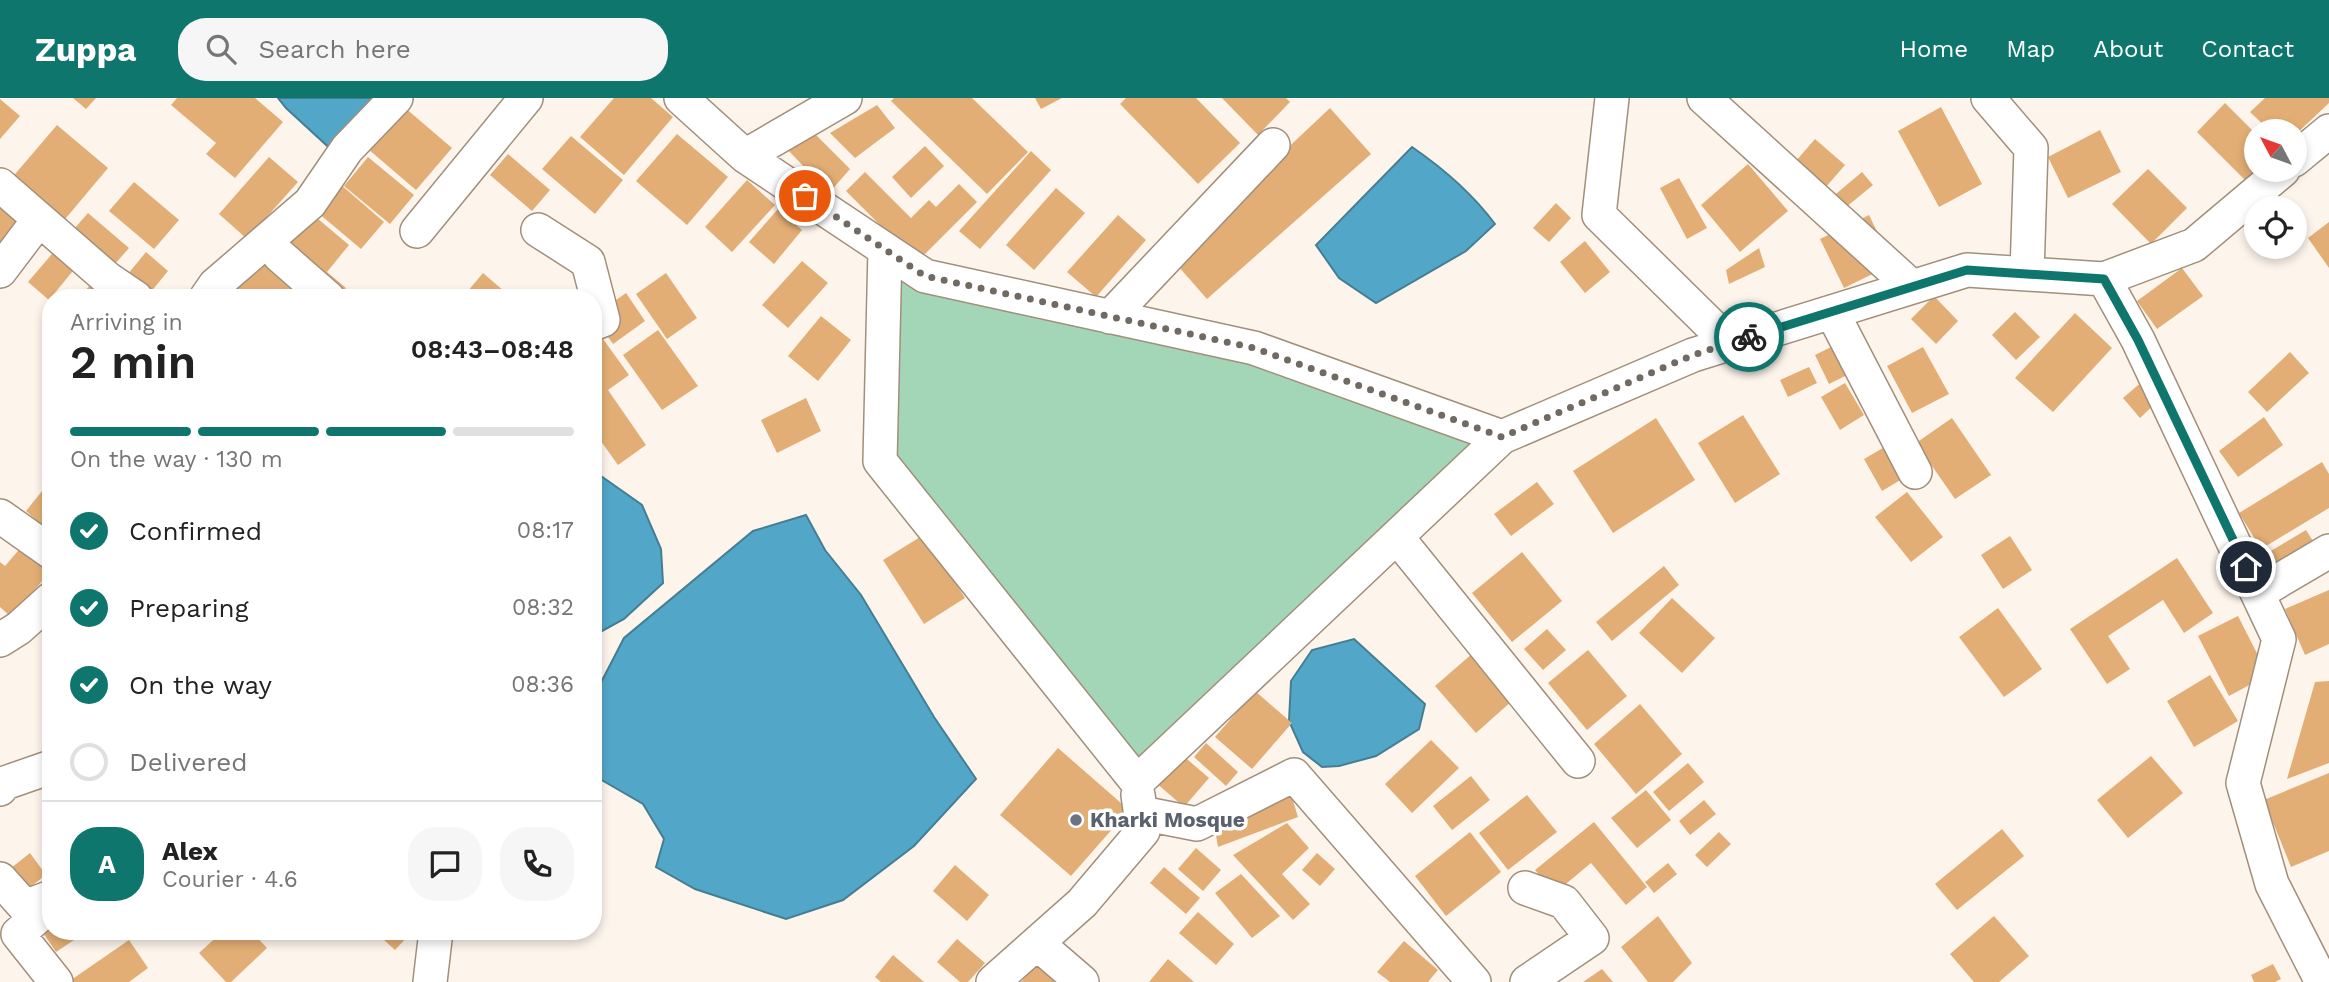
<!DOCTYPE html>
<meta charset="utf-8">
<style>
body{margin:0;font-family:"Work Sans",sans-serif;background:#f6f6f6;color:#222;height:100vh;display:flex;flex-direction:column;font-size:26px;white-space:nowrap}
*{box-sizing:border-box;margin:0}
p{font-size:23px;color:#767676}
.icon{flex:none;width:38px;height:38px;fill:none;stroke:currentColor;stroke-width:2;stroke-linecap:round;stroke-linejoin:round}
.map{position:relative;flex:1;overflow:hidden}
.side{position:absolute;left:42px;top:191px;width:560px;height:651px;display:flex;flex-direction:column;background:#fff;border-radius:28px;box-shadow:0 4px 10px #0003}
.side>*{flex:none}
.needle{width:46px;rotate:311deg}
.fabs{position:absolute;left:2244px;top:21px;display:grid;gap:14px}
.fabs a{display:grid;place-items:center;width:63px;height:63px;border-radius:50%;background:#fff;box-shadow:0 4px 10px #0003;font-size:35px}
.pin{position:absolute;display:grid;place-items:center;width:60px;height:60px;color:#fff;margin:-30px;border:4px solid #fff;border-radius:50%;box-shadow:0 2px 7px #0007}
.courier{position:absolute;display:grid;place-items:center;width:70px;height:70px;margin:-35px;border:5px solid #0f766e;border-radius:50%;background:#fff;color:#222;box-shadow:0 2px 9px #0007}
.head em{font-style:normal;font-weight:600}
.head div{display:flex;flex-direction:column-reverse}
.head{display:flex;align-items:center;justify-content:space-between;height:119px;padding:0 28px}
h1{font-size:46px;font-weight:600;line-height:52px}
.bar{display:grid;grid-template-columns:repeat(4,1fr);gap:10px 7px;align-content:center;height:84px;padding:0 28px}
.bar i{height:9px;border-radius:5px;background:#e0e0e0}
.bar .current{background:#0f766e}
.bar p{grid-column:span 4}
.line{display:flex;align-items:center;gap:18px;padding:0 28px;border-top:2px solid #e0e0e0}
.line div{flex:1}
.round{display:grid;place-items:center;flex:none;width:74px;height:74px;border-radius:28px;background:#f6f6f6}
ol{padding:0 28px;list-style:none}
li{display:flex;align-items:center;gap:21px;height:77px}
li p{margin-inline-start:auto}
li .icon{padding:7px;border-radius:50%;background:#0f766e;color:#fff;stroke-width:4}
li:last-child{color:#767676}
li i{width:38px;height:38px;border:4px solid #e0e0e0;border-radius:50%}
header{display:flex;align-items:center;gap:42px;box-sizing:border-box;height:98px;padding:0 35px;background:#0f766e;color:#fff}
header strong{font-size:33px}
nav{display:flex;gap:38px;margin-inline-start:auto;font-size:24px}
.search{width:490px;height:63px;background:#f6f6f6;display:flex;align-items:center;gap:18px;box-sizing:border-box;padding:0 24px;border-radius:28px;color:#767676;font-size:26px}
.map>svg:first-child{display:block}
.green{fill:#a3d6b7}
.water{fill:#52a7c8;stroke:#457e93;stroke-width:2}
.building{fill:#e2ae75}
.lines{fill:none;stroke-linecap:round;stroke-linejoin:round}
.minor-casing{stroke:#a28f7b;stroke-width:36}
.minor{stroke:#fff;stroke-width:33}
.done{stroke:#716a62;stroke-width:7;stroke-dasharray:0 12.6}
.route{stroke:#0f766e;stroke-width:9}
.worship-dot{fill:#6b7280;stroke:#fff;stroke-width:2.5}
.labels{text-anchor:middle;stroke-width:7;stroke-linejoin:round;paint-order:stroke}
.worship-label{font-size:21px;font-weight:bold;fill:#5b616d;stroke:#fff;text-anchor:start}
</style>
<header>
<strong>Zuppa</strong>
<div class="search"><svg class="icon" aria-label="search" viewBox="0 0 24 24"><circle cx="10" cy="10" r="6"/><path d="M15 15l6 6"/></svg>Search here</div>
<nav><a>Home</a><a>Map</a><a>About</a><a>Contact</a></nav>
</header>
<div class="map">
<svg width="2329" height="884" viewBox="0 0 2329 884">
<rect width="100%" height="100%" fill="#fdf5ec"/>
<!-- green -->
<path class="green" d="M889 159 1250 253 1494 341 1138 678 886 360Z"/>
<!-- water -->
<path class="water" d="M278 0H392L336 56 286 10Z
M1412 49C1444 71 1472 95 1495 126L1466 153 1376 205 1339 180 1316 147Z
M601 378 642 407 661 451 663 485 624 521 593 538V382Z
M806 417 825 452 861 497 934 619 976 681 914 748 843 802 786 821 695 791 656 769 664 741 643 706 593 677V600L624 540 753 433Z
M1354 541 1425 606 1419 631 1376 658 1339 668 1322 669 1303 654 1289 623 1291 583 1312 552Z"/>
<!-- building -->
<path class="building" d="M73 0H96L86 11Z
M177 0H255L283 24 235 80 206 56 216 45 171 7Z
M614 0H651L673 19 624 77 580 39Z
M894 0H972L1028 54 987 96 891 3Z
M1035 0H1062L1041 11Z
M1126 0H1196L1240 45 1198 86 1120 6Z
M1222 0H1286L1290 4 1258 37Z
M2265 0H2329V5L2294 38V33H2270L2250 14Z
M0 1 20 18 0 41Z
M397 3 452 50 416 92 361 45Z
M2225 5 2256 36V71L2245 82 2197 34Z
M877 7 895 30 855 60 830 35Z
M1941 9 1982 86 1939 109 1898 33Z
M1330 10 1371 56 1207 201 1171 160Z
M57 27 108 70 61 126 10 82Z
M2100 32 2121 74 2068 100 2048 59Z
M677 36 728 79 687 127 636 83Z
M816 37 850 71 829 95 787 51Z
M571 38 623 82 595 116 542 71Z
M1815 41 1845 67 1806 112 1776 86Z
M925 48 944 68 911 100 892 79Z
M1031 53 1051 72 980 151 959 133Z
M508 56 550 92 532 113 490 77Z
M269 59 298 84 247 141 219 116Z
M368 59 414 97 390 126 344 88Z
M1748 66 1788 113 1740 154 1701 107Z
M2148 71 2187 110 2151 146 2112 106Z
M865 74 911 120 929 102 936 109 959 86 977 104 917 164 846 93Z
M1862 74 1873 87 1828 124 1818 111Z
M1679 80 1707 130 1687 141 1660 90Z
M747 82 775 107 732 154 705 129Z
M134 84 179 122 154 151 109 113Z
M340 86 384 124 361 151 317 114Z
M1056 90 1085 115 1034 172 1006 147Z
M1556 105 1571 120 1549 144 1533 130Z
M0 108 20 125 0 149Z
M778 111 802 132 774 166 749 144Z
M88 115 129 150 108 174 67 139Z
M311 115 349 147 327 174 346 190 338 200 272 161Z
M1118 117 1146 142 1096 199 1067 174Z
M1869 117 1893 166 1844 190 1820 141Z
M2329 124V170L2308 140Z
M1585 143 1610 174 1585 195 1560 164Z
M57 150 77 168 49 202 28 184Z
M1759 150 1765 169 1729 186 1726 172Z
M146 154 168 173 146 200 123 182Z
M261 161 306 200H233L231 197Z
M802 163 828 185 788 230 762 207Z
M2182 170 2203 198 2157 231 2137 203Z
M483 175 512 200H462Z
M666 175 697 220 667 241 636 196Z
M96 180 118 200H79Z
M626 195 645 223 613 246 593 218Z
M1934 198 1958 223 1936 246 1911 221Z
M2015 214 2040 239 2016 262 1992 237Z
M2075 215 2112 250 2053 314 2015 280Z
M821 218 851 242 818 283 788 258Z
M593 227 629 277 608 292 646 347 618 367 593 332Z
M658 232 698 288 662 312 623 257Z
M1835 247 1849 276 1829 286 1815 257Z
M1923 249 1949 296 1912 315 1887 268Z
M2290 254 2309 275 2267 314 2248 294Z
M1809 269 1817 285 1788 299 1780 282Z
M2144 282 2161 300 2140 320 2123 300Z
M1845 285 1864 317 1840 332 1821 299Z
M806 300 821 333 777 355 761 322Z
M1743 317 1780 376 1735 405 1698 345Z
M2264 319 2283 347 2238 379 2219 353Z
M1656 320 1695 382 1613 435 1573 373Z
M1952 320 1991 377 1955 401 1916 345Z
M1883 350 1902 381 1882 393 1864 361Z
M2322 364 2329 376V410L2261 451 2239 415Z
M1537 384 1554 406 1511 438 1494 416Z
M46 388 51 392V420L43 428 26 413Z
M1907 394 1943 439 1911 464 1875 419Z
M2306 432 2318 451 2281 474 2269 454Z
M925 436 965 500 924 526 883 462Z
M2010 438 2032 472 2003 491 1981 457Z
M23 447 51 473 11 519 0 509V464L5 468Z
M1522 454 1562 503 1512 544 1472 495Z
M2177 460 2213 515 2184 535 2163 502 2108 538 2130 571 2107 586 2070 531Z
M1664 468 1679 487 1612 543 1596 524Z
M2329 492V546L2305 557 2285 511Z
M1672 500 1715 540 1682 575 1639 535Z
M1998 510 2042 571 2004 599 1959 539Z
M2238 518 2268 577 2229 598 2198 538Z
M1547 531 1566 552 1543 572 1524 551Z
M1588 552 1627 598 1587 632 1548 585Z
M1473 555 1513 602 1476 635 1435 588Z
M2210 577 2238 623 2194 649 2167 603Z
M2329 583V665L2287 681 2315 584Z
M1255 593 1292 625 1252 671 1215 639Z
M1640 606 1682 656 1636 696 1594 646Z
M1431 642 1459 670 1412 715 1385 686Z
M1206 645 1238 674 1226 688 1194 659Z
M1058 650 1129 712 1071 778 1000 717Z
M1180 655 1209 680 1184 709 1155 684Z
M2151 658 2183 695 2128 740 2097 702Z
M1688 665 1704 684 1669 713 1653 694Z
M2329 675V753L2291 769 2264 702Z
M1471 678 1490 702 1452 732 1433 708Z
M1646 692 1671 722 1637 750 1611 720Z
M1290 693 1298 719 1218 749 1214 725Z
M1527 697 1557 734 1508 772 1479 735Z
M1704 702 1716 716 1690 737 1679 723Z
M1594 724 1647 789 1626 807 1591 765 1555 795 1535 772Z
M1287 725 1309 750 1282 776 1310 806 1293 822 1233 757Z
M2002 731 2024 758 1957 812 1935 786Z
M1470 734 1501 774 1446 818 1415 778Z
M1719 734 1731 746 1707 769 1695 757Z
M1196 750 1221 772 1203 793 1178 771Z
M30 755 46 777 22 795 6 774Z
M1317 755 1335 771 1320 788 1302 772Z
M1668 765 1677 776 1654 795 1645 784Z
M955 767 989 797 967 823 933 793Z
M1164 769 1200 800 1186 816 1150 785Z
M1241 776 1280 818 1252 840 1215 795Z
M51 807V833H81L83 836 56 854 33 820Z
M1198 814 1234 846 1216 867 1179 835Z
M1658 818 1692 865 1673 884H1648L1621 849Z
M1994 818 2029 858 1999 884H1974L1950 856Z
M223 833H251L267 850 231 884H226L199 855Z
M374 833H413L395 852Z
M957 841 985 865 968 884H960L937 864Z
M129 842 148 870 129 884H72L71 882Z
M1404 843 1438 872 1428 884H1390L1377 874Z
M893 857 924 884H881L875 879Z
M1168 861 1194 884H1149Z
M1038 865 1060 884H1021Z
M2273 866 2281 881 2275 884H2254L2251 877Z
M1602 871 1613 884H1583Z"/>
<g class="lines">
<defs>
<path id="minor" d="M681 0 745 58 925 178 1254 250 1502 339 1693 257 1967 172 2104 181 2194 147 2283 72
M1612 0 1599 117 1729 245
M1704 0 1912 189
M1988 0 2031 50 2027 176
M745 58 845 0
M2294 62 2329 33
M0 87 108 181 136 200
M538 132 588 164 603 222 593 226
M417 133 526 0
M885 152 880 363 1137 684 1502 339
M279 157 328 200
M0 173 31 132
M2104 181 2138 242 2279 541 2243 685 2272 786 2322 884
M206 200 215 187 310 105 347 51 396 0
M1832 214 1915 374
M1110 219 1273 47
M0 418 51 454
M1397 439 1578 663
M2258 495 2329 453
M0 542 19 530 51 501
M0 691 5 685 48 670
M1141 715 1197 726 1294 677 1474 884
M0 781 25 809 51 799
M1525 790 1564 804 1592 840 1527 884
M51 807 18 836 56 884
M1046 853 1082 884
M430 884 436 833
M993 884 1082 805 1143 733 1138 697"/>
</defs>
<!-- minor casing -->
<use href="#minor" class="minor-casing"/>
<!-- minor -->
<use href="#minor" class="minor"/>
</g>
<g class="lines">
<!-- done -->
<path class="done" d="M805 98 925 178 1254 250 1502 339 1693 257 1749 239"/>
<!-- route -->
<path class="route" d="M1749 239 1967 172 2104 181 2138 242 2246 469"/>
</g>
<!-- markers -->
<circle class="worship-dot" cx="1076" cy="722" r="7"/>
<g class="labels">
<!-- worship labels -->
<g class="worship-label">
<text x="1090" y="729">Kharki Mosque</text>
</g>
</g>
</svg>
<div class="fabs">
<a><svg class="needle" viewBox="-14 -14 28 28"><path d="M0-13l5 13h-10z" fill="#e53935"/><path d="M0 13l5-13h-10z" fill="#767676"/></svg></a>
<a><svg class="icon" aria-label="locate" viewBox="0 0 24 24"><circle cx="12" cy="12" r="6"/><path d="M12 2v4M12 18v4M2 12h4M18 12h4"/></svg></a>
</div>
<div class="pin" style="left:805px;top:98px;background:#ea580c"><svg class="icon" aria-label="bag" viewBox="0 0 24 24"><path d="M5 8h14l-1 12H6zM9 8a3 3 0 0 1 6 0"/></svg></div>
<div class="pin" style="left:2246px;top:469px;background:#1f2937"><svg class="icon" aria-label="home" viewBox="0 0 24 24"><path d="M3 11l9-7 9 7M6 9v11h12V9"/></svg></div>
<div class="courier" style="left:1749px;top:239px"><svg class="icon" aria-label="bike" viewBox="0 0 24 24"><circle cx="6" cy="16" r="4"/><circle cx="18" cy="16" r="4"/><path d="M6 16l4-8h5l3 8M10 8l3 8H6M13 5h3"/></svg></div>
<section class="side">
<div class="head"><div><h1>2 min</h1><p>Arriving in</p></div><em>08:43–08:48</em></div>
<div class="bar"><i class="current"></i><i class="current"></i><i class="current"></i><i></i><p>On the way · 130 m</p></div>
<ol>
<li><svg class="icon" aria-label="check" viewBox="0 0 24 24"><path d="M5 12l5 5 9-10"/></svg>Confirmed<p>08:17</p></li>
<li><svg class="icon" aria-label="check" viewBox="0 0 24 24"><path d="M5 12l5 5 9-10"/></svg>Preparing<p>08:32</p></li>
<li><svg class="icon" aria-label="check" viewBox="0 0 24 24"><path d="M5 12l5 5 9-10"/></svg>On the way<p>08:36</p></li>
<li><i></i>Delivered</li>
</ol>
<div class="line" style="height:126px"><b class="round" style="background:#0f766e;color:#fff">A</b><div><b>Alex</b><p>Courier · 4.6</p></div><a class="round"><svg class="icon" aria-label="chat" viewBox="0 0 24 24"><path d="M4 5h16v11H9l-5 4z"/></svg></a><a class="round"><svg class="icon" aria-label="phone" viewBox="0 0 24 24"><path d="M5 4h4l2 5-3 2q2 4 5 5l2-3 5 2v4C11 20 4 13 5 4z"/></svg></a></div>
</section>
</div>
